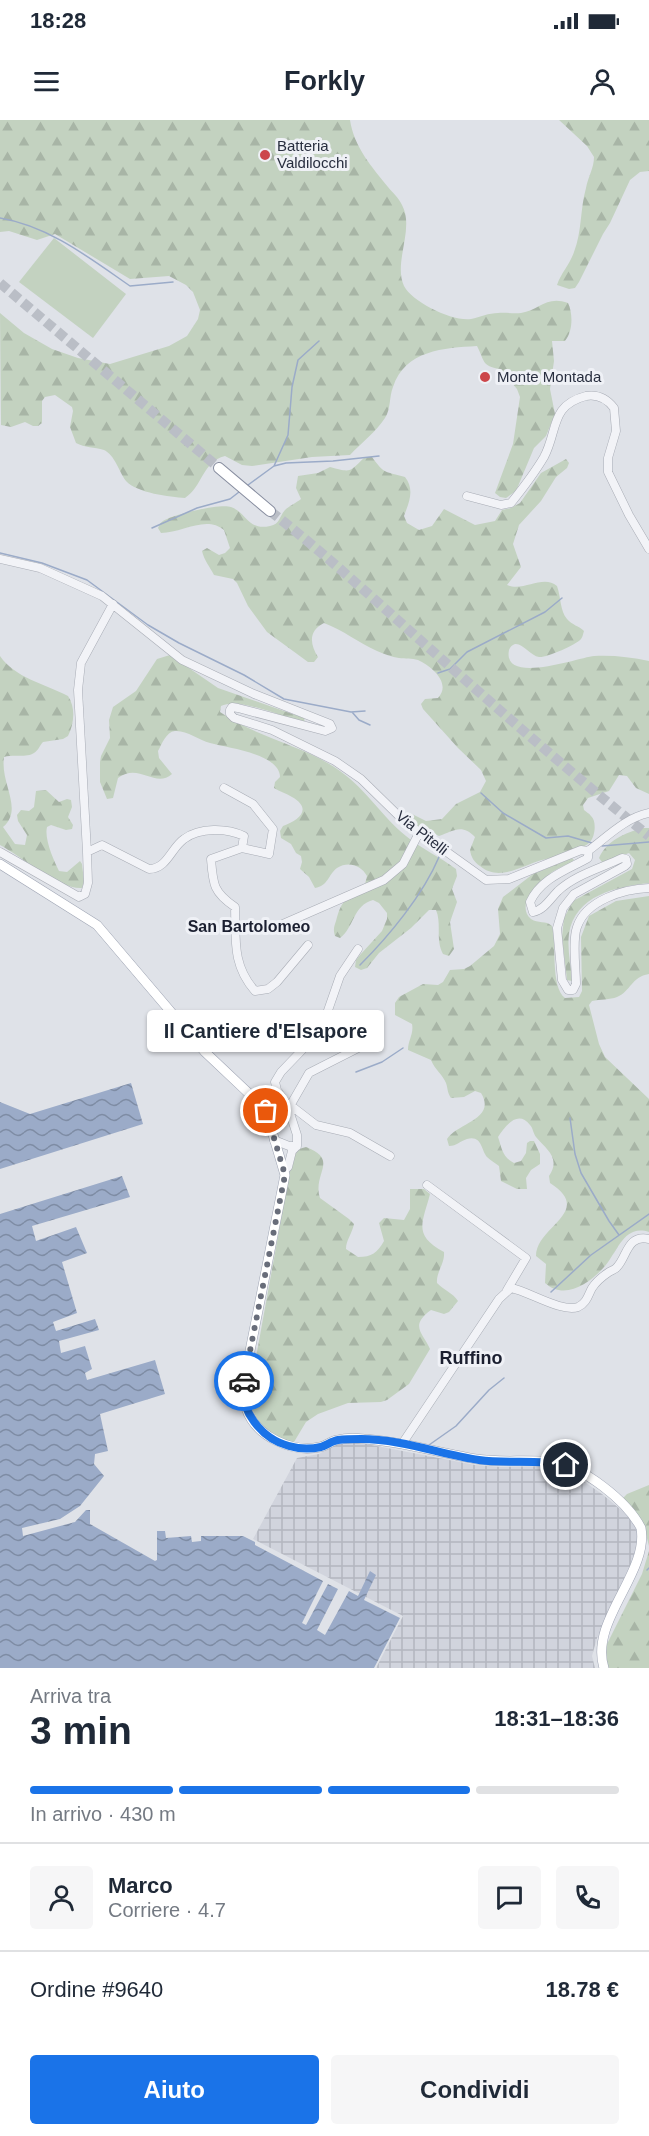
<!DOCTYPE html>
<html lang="it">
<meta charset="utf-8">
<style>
body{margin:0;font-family:Helvetica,sans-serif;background:#f6f6f7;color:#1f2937;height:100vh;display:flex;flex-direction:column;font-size:22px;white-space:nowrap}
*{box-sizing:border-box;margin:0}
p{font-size:20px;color:#747a83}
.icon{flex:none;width:33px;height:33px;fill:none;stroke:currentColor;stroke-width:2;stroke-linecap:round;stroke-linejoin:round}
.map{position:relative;height:1548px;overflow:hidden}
.sheet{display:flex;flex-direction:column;background:#fff;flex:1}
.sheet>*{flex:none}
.pin{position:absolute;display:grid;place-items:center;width:51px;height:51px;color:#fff;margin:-26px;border:3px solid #fff;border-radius:50%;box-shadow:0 2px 6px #0007}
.courier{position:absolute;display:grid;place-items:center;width:60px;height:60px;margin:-30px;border:4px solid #1a73e8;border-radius:50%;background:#fff;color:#222;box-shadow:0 2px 8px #0007}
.bubble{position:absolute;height:42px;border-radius:6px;background:#fff;box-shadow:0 2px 4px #0004;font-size:20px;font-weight:600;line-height:42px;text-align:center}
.headline em{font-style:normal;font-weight:600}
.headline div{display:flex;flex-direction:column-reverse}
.headline{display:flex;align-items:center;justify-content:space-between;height:102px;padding:0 30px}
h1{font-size:39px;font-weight:600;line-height:45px}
.bar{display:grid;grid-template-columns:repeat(4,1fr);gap:9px 6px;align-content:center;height:72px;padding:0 30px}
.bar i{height:8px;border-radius:4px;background:#e0e1e3}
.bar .selected{background:#1a73e8}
.bar p{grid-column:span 4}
.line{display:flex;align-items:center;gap:15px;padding:0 30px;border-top:2px solid #e0e1e3}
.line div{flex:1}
.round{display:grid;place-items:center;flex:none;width:63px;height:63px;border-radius:6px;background:#f6f6f7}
.cta{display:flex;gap:12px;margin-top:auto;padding:12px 30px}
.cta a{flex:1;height:69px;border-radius:6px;background:#1a73e8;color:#fff;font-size:24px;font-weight:600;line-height:69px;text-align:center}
.cta a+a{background:#f6f6f7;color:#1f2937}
.status{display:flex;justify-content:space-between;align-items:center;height:42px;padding:0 30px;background:#fff;direction:ltr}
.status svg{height:16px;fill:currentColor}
header{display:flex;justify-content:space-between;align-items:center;height:78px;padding:0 30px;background:#fff;font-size:27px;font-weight:600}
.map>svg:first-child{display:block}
.industrial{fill:url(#industrial-grid)}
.forest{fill:url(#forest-firs)}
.pitch{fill:#c3d2c0}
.water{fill:url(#water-waves)}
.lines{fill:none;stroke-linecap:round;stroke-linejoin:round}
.stream{stroke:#9babc8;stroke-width:1.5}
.highway-tunnel{stroke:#babec6;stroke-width:10;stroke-dasharray:10 5;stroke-linecap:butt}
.minor-casing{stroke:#a8acb5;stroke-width:9}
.major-casing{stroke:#9fa5b4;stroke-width:10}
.highway-casing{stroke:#878d9f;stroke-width:12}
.minor{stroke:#f2f3f7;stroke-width:8}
.major{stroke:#fff;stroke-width:9}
.highway{stroke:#fff;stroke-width:10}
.done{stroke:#686d7a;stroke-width:6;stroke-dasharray:0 10.8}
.route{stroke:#1a73e8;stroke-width:8}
.poi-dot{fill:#cc464a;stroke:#eff1f6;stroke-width:2}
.labels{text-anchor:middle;stroke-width:6;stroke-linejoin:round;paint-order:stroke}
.poi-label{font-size:15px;fill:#282e3f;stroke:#eff1f6;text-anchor:start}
.street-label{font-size:15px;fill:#282e3f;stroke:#eff1f6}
.neighbourhood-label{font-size:16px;font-weight:bold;fill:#1b1f30;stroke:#eff1f6}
.quarter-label{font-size:18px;font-weight:bold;fill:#1b1f30;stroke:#eff1f6}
</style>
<div class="status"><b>18:28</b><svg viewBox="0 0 49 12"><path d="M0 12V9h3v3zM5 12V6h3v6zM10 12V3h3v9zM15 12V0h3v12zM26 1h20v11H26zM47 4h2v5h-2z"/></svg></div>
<header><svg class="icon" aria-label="menu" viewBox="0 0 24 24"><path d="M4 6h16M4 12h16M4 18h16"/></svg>Forkly<svg class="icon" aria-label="person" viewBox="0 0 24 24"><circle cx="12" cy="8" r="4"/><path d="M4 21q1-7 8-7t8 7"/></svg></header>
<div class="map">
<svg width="649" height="1548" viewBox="0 0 649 1548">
<defs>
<pattern id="industrial-grid" width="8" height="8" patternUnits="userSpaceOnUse" patternTransform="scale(1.5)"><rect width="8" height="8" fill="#d1d4dd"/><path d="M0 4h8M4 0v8" fill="none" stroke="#b3b6bf"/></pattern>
<pattern id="forest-firs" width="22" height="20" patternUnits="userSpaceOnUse" patternTransform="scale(1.5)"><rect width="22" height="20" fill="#c3d2c0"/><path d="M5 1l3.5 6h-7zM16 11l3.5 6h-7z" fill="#a8b5a6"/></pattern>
<pattern id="water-waves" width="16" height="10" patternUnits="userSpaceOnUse" patternTransform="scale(1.5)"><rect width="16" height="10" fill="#9babc8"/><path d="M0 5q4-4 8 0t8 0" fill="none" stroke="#7e8ca4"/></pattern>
</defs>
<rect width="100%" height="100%" fill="#dfe2e8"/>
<!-- industrial -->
<path class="industrial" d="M356 1322 475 1345 501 1347 554 1346 573 1354 602 1374 631 1398 637 1412 640 1425 635 1445 597 1518 592 1536 595 1548H376L403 1496 253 1419 297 1338 319 1334 336 1324Z"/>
<!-- forest -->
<path class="forest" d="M0 0H350C354 27 372 47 388 67 392 72 399 78 402 85 415 109 393 142 404 166 412 182 453 202 471 199 480 197 489 193 498 193 505 192 513 194 521 193 539 190 547 175 568 183 573 193 573 212 565 221H552L554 241 550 269 555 294 546 316 534 328 516 371 506 378 500 377 495 373 513 324 520 277 517 269 500 249C481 246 485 241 477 226 444 228 405 230 393 267 389 277 391 289 385 298 376 312 361 323 350 335L312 337 252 346 242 345 225 336C202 342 203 366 185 378 170 377 137 373 126 361 119 352 115 335 104 330 94 327 85 328 76 323L70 307 73 291 72 287 55 275 45 277 42 281V303L38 306H33L25 302 11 307 1 305 0 193 24 213 52 229 78 238 110 244 169 226 187 216 198 199 200 190 193 172 186 165 169 156 130 159 55 114 37 120 9 111 0 112Z
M559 0H649V51L640 52 630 60 610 103 603 114 579 162 575 168 569 169 557 165C561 153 570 144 574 132 582 112 580 89 586 68 588 57 594 48 594 37L587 26Z
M365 337H372C385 355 385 351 405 357 415 370 409 382 404 396L407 403 419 410 432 406 444 389 475 405 495 401 502 390 511 388 520 383 541 353 566 339 569 343 567 348 556 357 541 381 519 405 513 424 521 447 507 465C524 472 543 454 557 466 561 477 560 491 567 499 572 505 579 506 584 511 583 514 583 516 581 519 576 525 546 538 539 537 531 536 523 523 515 524 512 525 510 527 509 530 502 566 580 537 594 536 612 535 631 537 649 541V674L636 668 627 656 619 655 609 671 588 678 583 685 584 690C586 692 589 693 591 696 597 701 595 717 590 722 581 731 554 737 542 740 521 746 499 762 480 746 474 742 471 737 470 730L475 717C462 703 453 711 439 716L410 703 404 695 408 692 426 701 442 699 456 684 480 672 486 661 481 650 458 628 423 589 421 584 425 579 438 578C452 563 431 546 418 540 412 538 405 539 399 538 392 537 384 534 377 531 359 523 343 510 324 503 308 511 310 524 318 537L314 542H308L267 512 248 486 237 463 233 459 214 455C210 447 204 440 202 431L207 428 219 435 225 433 230 428 224 410C206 395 182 413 161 413L158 408C160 404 159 404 163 401 172 395 220 383 231 387 247 393 248 411 270 406 280 404 279 397 285 390 289 386 296 383 301 379L296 368 298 356 318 353 330 347C352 353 349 352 365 337Z
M170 535 218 568 304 598 305 603C284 598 241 577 221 586L220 592C257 618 304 625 340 651 367 670 382 697 406 716 422 729 440 737 456 749L457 756 452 769 457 782 450 802 454 829 449 836 443 834C435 819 442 804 436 790H429L411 808 379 833 367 848 361 850 355 847 356 840 360 835 382 811 387 799V793L379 783 373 780C353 785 354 808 340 818L335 816C333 809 334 807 336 801 342 779 345 780 364 768L367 756C361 745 348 741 337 748 328 755 328 766 315 768L309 757 300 749 302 742 301 736 296 733 291 724 281 718 280 711 283 706C299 700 313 689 292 677 286 673 280 672 274 668L275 662 280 657C280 634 228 628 210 623 199 620 186 610 175 611 166 612 162 624 158 631L159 638 172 654C155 669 139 642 118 658L113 678 107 679 100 662V642L101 636 110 618 109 600 113 587 136 571 157 539Z
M0 536C15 558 45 564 68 576 76 588 74 604 68 616L63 619 43 622C40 625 38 631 34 633 27 638 13 634 4 637 0 664 24 689 3 707L15 724 25 725 27 715 18 701 17 695 21 690 29 691 34 687 36 671 46 670 59 682 67 679 71 680 72 687 68 697 73 705 72 709 66 710 51 705 47 707C44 719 54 741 59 751L67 752 80 741 82 744 84 761 82 768C61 770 19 735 0 725Z
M643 708H649V763C616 767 575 775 569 814 567 829 571 846 572 861L567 860 562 817 564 798 573 781 632 749 635 740 629 733 602 742 599 738C607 720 625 713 643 708Z
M572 738 574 740 572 742C563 746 554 750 547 756 536 764 516 786 531 799 538 804 546 800 552 806 557 824 550 866 565 878L579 877 582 871 581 817 589 796 616 781 649 776V854C631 857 631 871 617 877 610 880 600 879 592 881L589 885 599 924 605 937 649 979V1112C624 1104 618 1131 605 1146 590 1163 565 1181 545 1163L546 1144 536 1136C536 1106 595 1092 550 1063L549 1056C561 1038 547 1030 536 1017 533 1013 533 1008 530 1005 518 989 505 1006 498 1017 502 1028 502 1037 514 1043L521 1041 526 1033 527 1023 530 1021H534L540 1034V1044L531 1050 526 1058 527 1069H517L501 1061 499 1046C495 1043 490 1040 487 1037 481 1030 482 1015 467 1019 460 1021 457 1026 449 1026L447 1019C457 1003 497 999 481 973L475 971 464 977 451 978C447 972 448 969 446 963 443 955 435 950 431 940L408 930C408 920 414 914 412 904L395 895V883L399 877 423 864 438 865 443 862 450 850 464 849 470 846 494 826 500 814 498 789 503 777 533 754Z
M306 1027C340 1040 312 1053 320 1078L349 1099 354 1104C352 1114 346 1120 346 1129L358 1137C372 1137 377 1133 384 1121L379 1103 384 1098 404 1100 410 1089V1069H424L430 1074C423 1102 412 1115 444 1132 445 1144 436 1152 437 1163 444 1170 453 1173 458 1181L449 1192 444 1194 431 1190C409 1206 423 1213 430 1229L409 1264 387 1280 381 1282 348 1283 318 1294 306 1302 294 1322C268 1318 250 1297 248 1271L259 1274 268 1266 262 1258 253 1255 255 1243 292 1039 299 1029Z
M649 1365V1426L643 1403 622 1379 627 1374Z
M649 1431V1548H608L605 1528 642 1454Z"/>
<!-- pitch -->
<path class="pitch" d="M54 118 126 174 93 218 19 162Z"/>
<!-- water -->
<path class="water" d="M131 963 143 1004 0 1049V982L30 994Z
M122 1056 130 1077 32 1106 36 1121 76 1107 87 1133 62 1142 77 1193 53 1202 56 1211 95 1199 99 1210 59 1221 61 1233 85 1226 92 1249 85 1253 87 1260 155 1240 165 1274 100 1294 108 1331 95 1334 94 1344 104 1356 80 1386 60 1399 22 1408 23 1416 75 1402 86 1390H90V1404L155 1441 157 1440V1411H165L166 1418 191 1416 192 1422 201 1421V1416H243L255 1422V1425L323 1461 302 1503 306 1505 328 1464 338 1469 317 1510 325 1515 349 1471 358 1476 370 1451 376 1455 364 1480 400 1498 374 1548H0V1094Z"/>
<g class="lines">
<!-- stream -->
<path class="stream" d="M0 98C49 106 91 139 130 166L173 162
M274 346 288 315 292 267 298 240 319 221
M248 365 274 346 286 343 333 341 379 336
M152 408 197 388 230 379 239 372
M0 433 42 443 87 460 148 505 179 523 244 555 284 579 351 592 365 591
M438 553 450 549 467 532 545 492 562 478
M352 592 359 600 370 605
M481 673 503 693 546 718 568 716 592 723
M602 726 649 722
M360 845C389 816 423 775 439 737
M356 952 382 942 403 928
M570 998 575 1034 581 1053 609 1101 619 1115
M551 1172 591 1135 649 1094
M429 1325 456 1306 489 1270 504 1258
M647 1450 649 1448"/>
<!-- highway-tunnel -->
<path class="highway-tunnel" d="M0 163 219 348
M270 391C319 429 365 471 411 512 489 581 568 651 649 716"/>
<defs>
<path id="minor" d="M467 376 501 385 511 383C523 368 534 354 544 337 558 311 550 285 586 276 598 274 607 279 614 288L616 311 608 338V352L629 395 649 429
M0 439 40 448 102 476 182 540 254 574 330 604 332 608 325 611 238 588 232 587 230 590V594L234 598 272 610 335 641 361 659 405 702 486 760 509 759 581 730 588 731V738C567 750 541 758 530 782L533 792C544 790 550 779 558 771 575 755 601 748 622 738L626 739 627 744 625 746 574 774 563 788 557 808 562 860 568 870H573L576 864C576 848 572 821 577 807 586 780 624 769 649 768
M224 668 253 684 273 709 269 734 242 728
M588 731C607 717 625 698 649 693
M0 732 79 777 85 774 88 763 87 732 102 725 149 749C167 749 171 728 184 719 200 707 227 708 244 716L242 728 211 739C213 764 213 772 235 787 236 820 232 845 255 871L268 869 277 862 308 825
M87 732 78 570 81 543 113 484
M283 804 384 760 403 744 419 713
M290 986 309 953 376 919
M288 987 290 986 294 988 316 1005 350 1013 390 1036
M274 1020 289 1026H297
M284 1051 288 1047 292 1031 297 1026V1015L288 987 277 970 275 962 281 952 305 927 325 899 340 856 358 829
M427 1065 526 1138 507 1170
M402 1324 499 1179 511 1168C528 1171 562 1193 578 1187 587 1183 588 1175 592 1168 596 1162 603 1156 609 1152 612 1150 615 1150 617 1147 627 1137 627 1114 649 1119"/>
<path id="major" d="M0 744 97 805 205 932 260 984 266 991 285 1055 243 1266C243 1273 244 1281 246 1288 256 1317 292 1333 320 1327 326 1326 331 1321 337 1320 345 1318 356 1318 364 1319 401 1321 439 1333 476 1339 501 1343 527 1339 552 1342 583 1346 627 1381 641 1408 649 1453 589 1501 604 1548"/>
<path id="highway" d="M219 348 270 391"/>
</defs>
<!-- minor casing -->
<use href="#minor" class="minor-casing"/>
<!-- major casing -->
<use href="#major" class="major-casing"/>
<!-- highway casing -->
<use href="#highway" class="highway-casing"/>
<!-- minor -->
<use href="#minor" class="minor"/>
<!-- major -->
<use href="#major" class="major"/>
<!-- highway -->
<use href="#highway" class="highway"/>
</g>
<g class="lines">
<!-- done -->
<path class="done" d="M244 1261 285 1055 266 991"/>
<!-- route -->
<path class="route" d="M244 1261C238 1290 262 1319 289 1326 299 1329 312 1329 321 1327 327 1325 332 1321 338 1320 346 1319 354 1319 361 1319 401 1319 440 1334 479 1340 508 1344 537 1339 566 1345"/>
</g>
<!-- markers -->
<g class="poi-dot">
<circle cx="265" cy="35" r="6"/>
<circle cx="485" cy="257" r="6"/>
</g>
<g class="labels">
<!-- poi labels -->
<g class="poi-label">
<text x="277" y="31">Batteria<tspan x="277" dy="17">Valdilocchi</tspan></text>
<text x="497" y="262">Monte Montada</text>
</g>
<!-- street labels -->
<g class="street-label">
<text transform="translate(422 713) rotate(38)" y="5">Via Pitelli</text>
</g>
<!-- neighbourhood labels -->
<g class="neighbourhood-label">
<text x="249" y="812">San Bartolomeo</text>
</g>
<!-- quarter labels -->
<g class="quarter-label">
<text x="471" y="1244">Ruffino</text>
</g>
</g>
</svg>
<div class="pin" style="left:266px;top:991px;background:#ea580c"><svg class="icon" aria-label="bag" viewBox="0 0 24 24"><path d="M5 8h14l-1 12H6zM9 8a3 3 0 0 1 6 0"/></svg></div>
<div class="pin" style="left:566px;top:1345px;background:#1f2937"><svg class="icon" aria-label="home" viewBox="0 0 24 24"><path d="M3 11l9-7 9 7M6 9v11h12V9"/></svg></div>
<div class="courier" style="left:244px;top:1261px"><svg class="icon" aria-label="car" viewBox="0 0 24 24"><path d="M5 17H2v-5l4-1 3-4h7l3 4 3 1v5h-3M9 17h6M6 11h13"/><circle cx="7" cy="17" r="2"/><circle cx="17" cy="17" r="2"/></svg></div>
<div class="bubble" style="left:147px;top:890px;width:237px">Il Cantiere d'Elsapore</div>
</div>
<section class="sheet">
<div class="headline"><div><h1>3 min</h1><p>Arriva tra</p></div><em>18:31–18:36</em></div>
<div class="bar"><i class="selected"></i><i class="selected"></i><i class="selected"></i><i></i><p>In arrivo · 430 m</p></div>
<div class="line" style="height:108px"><a class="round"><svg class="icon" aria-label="person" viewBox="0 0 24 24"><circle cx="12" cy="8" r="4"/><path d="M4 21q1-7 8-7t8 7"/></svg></a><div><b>Marco</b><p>Corriere · 4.7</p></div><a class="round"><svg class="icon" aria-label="chat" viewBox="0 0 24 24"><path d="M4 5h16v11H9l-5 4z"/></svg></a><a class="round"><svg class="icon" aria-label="phone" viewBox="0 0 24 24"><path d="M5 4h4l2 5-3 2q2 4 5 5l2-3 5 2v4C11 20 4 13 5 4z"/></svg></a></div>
<div class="line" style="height:78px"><div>Ordine #9640</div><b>18.78 €</b></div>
<div class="cta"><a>Aiuto</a><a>Condividi</a></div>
</section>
